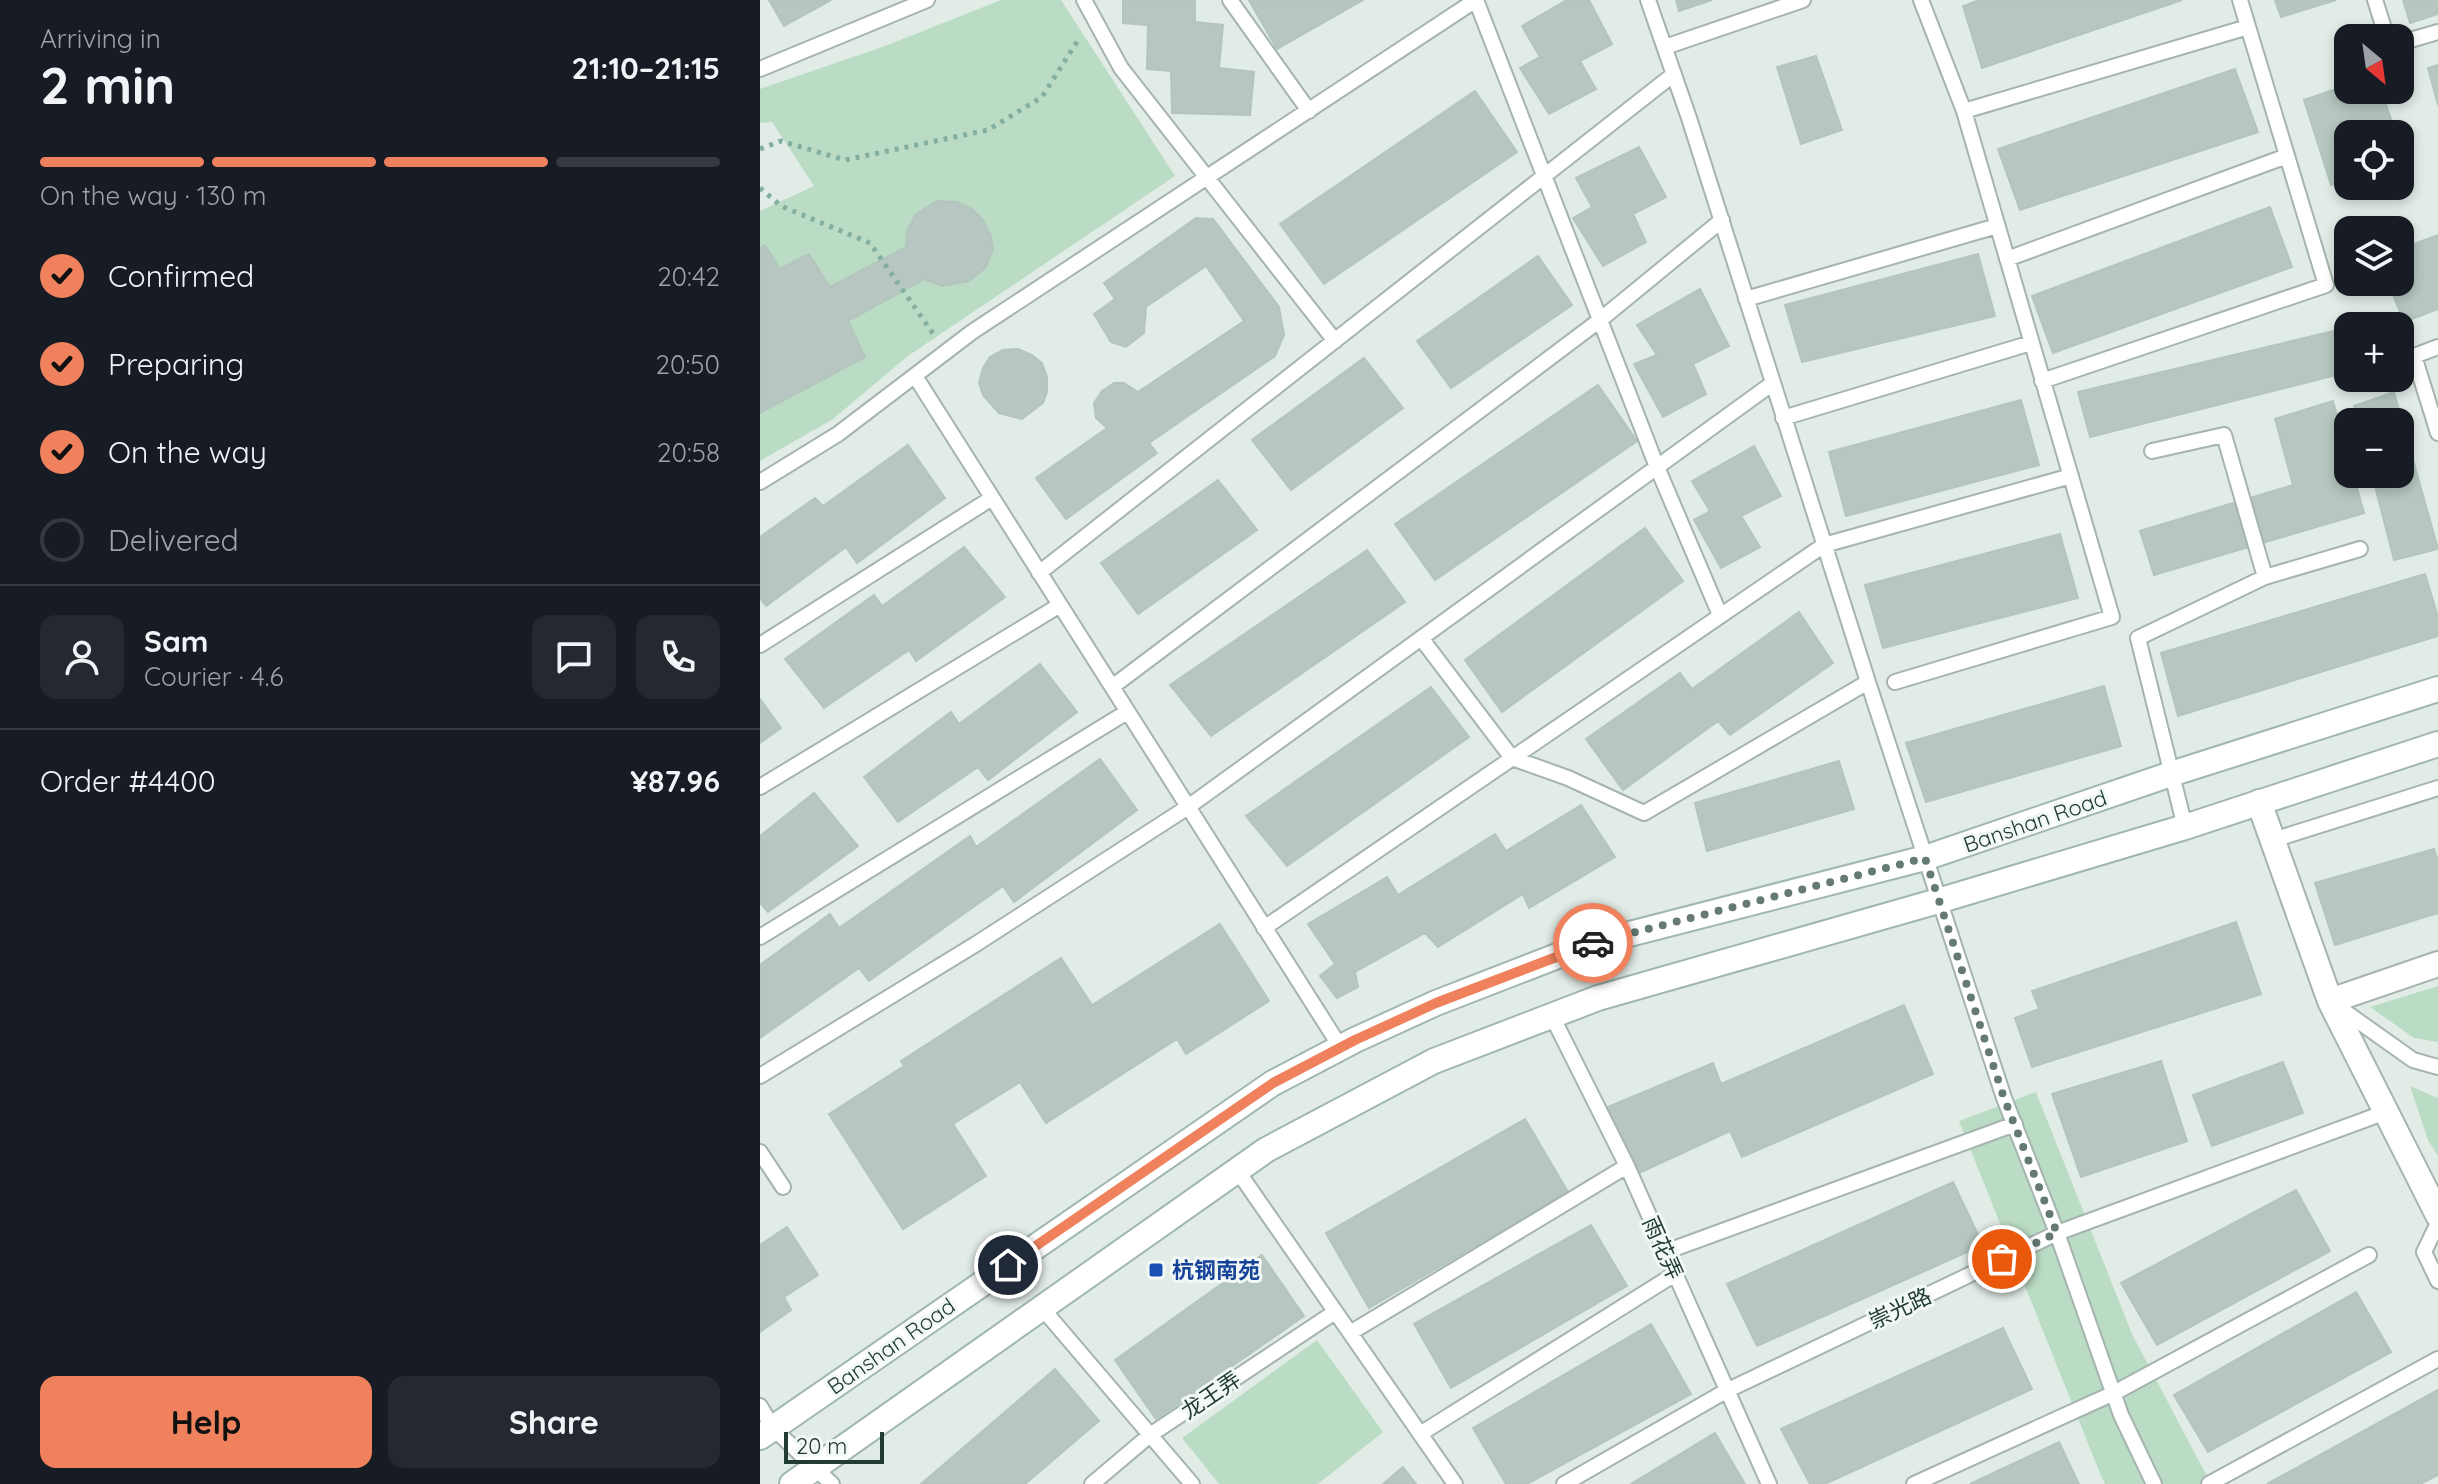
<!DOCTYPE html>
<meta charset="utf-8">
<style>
body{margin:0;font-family:Quicksand,"Noto Sans SC",sans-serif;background:#242831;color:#f1f3f6;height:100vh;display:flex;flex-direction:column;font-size:30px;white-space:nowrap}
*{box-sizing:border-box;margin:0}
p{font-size:26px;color:#9ea1a6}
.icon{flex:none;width:44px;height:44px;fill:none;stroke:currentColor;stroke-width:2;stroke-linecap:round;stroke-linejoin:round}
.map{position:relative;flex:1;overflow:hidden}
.details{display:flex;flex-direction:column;background:#171b24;width:760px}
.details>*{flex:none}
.needle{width:52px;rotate:151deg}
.controls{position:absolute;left:1574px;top:24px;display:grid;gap:16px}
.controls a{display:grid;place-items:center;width:80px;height:80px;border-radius:16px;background:#171b24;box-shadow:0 4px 12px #0003;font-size:40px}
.scale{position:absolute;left:24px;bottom:20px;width:100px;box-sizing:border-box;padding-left:8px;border:4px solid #223c35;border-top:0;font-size:22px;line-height:28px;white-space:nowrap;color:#223c35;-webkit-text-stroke:6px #f2f8f5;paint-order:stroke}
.pin{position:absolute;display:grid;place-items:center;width:68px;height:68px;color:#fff;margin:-34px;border:4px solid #fff;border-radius:50%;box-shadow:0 2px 8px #0007}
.courier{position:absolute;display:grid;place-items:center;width:80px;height:80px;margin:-40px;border:6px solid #ef825c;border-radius:50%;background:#fff;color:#222;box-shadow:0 2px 10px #0007}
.summary em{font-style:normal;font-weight:800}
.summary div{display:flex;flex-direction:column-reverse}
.summary{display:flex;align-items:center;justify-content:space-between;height:136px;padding:0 40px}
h1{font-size:52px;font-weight:800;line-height:60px}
.bar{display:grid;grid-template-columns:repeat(4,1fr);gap:12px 8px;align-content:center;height:96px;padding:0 40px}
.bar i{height:10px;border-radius:6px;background:#363941}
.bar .selected{background:#ef825c}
.bar p{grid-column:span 4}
.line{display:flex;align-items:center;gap:20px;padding:0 40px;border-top:2px solid #363941}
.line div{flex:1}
.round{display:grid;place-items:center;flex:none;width:84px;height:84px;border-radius:16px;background:#242831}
ol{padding:0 40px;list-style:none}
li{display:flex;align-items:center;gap:24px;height:88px}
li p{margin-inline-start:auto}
li .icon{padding:8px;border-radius:50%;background:#ef825c;color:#111;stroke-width:4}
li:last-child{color:#9ea1a6}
li i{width:44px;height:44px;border:4px solid #363941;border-radius:50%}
.cta{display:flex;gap:16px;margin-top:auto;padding:16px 40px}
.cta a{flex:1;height:92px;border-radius:16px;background:#ef825c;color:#111;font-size:32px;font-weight:800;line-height:92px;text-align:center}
.cta a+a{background:#242831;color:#f1f3f6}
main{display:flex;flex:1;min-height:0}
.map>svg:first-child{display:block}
.green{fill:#bbdcc4}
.building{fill:#b7c6c0;stroke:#b4c5be;stroke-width:2}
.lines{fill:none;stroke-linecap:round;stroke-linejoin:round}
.service-casing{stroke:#a5b4ae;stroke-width:18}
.minor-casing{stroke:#a5b4ae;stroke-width:28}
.secondary-casing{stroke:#a0b7af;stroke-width:28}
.path{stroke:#83afa1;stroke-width:5;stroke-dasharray:4 6;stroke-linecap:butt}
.service{stroke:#fff;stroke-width:14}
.minor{stroke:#fff;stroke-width:24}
.secondary{stroke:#fff;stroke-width:24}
.done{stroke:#657a73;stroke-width:8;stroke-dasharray:0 14.4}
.route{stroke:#ef825c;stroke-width:10}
.transit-dot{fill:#1a4fb4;stroke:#f2f8f5;stroke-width:3}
.labels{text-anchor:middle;stroke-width:6;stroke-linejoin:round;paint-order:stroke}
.street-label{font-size:22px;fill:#223c35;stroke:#f2f8f5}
.transit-label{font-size:22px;font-weight:bold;fill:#164399;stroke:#f2f8f5;text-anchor:start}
</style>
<main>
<section class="details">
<div class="summary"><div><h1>2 min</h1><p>Arriving in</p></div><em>21:10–21:15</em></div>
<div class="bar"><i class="selected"></i><i class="selected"></i><i class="selected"></i><i></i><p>On the way · 130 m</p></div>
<ol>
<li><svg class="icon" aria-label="check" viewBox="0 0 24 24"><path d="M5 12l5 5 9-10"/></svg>Confirmed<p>20:42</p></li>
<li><svg class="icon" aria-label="check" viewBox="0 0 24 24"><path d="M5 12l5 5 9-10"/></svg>Preparing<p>20:50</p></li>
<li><svg class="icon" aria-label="check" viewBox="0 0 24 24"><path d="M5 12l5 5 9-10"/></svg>On the way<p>20:58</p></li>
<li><i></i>Delivered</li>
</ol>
<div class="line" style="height:144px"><a class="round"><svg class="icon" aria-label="person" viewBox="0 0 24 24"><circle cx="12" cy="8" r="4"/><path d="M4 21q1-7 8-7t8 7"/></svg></a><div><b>Sam</b><p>Courier · 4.6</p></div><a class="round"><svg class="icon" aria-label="chat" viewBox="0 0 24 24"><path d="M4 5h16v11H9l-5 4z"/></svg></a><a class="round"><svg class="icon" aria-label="phone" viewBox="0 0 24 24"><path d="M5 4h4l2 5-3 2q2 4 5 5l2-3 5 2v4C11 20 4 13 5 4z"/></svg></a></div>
<div class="line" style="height:104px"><div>Order #4400</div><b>¥87.96</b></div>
<div class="cta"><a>Help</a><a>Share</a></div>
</section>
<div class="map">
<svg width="1678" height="1484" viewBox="0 0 1678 1484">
<rect width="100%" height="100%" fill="#e2ece7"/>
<!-- green -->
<path class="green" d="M241 0H301L415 176 148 356 73 419 0 461V211L54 186 12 122 0 123V89L125 46Z
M1678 986V1042L1654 1038 1610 1007Z
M1650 1086 1678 1098V1156L1668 1140Z
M1276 1092 1372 1334 1451 1484H1345L1341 1476 1199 1121Z
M557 1340 623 1432 558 1484H459L422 1438Z"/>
<!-- building -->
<path class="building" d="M9 0H71L24 26Z
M363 0H435V22L463 25 459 68 494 72 490 115 412 113 411 71 387 69 388 25 363 23Z
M489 0H603L517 49Z
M807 0H829L852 44 820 61 836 89 789 114 760 68 780 57 762 26Z
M916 0H952L919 11Z
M1220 0H1422L1222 68 1203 6Z
M1515 0H1576L1521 17Z
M1643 0H1678V14L1650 23Z
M1056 56 1082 130 1041 144 1017 67Z
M1678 65V105L1668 68Z
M1475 69 1498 132 1260 210 1238 149Z
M1588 85V90H1621L1636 134H1588V178L1571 185 1544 100Z
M715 91 757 152 564 284 520 224Z
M879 147 906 197 873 214 886 242 843 266 813 218 832 207 816 178Z
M177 201 197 202 212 209 223 220 231 236 233 249 226 267 209 281 182 286 164 279 88 321 105 357 0 413V248L5 245 20 269 49 254 70 287 146 247 147 231 156 214Z
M1510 207 1532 267 1293 353 1272 296Z
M436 218 453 219 519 307 524 335 515 356 389 443 397 453 306 519 276 478 347 428 336 418 334 403 342 391 354 383H364L378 392 484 321 446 266 386 307 384 333 366 347 351 342 334 314 355 299 344 283Z
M1678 235V309L1644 322 1628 282H1640V249Z
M1218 254 1235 316 1042 362 1025 305Z
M778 256 812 305 691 388 657 341Z
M940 289 969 346 933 364 946 394 903 417 874 364 897 355 877 325Z
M1578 330 1588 372 1330 437 1318 392Z
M258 349 272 355 282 363 287 377V392L283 403 262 419 239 413 223 395 219 383 223 368 230 357 243 350Z
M604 358 643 408 531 490 492 440Z
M838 385 877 441 675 580 635 524Z
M1634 392 1678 549 1634 560 1612 474H1640V422H1598L1594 406Z
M1261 400 1279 465 1086 516 1069 452Z
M1573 401 1588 455V474H1593L1604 513 1394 575 1380 531 1533 485 1515 419Z
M148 445 185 498 97 563 86 547 6 606 0 598V537L55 498 63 506Z
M994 446 1021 496 981 516 1000 547 961 568 934 520 950 511 932 481Z
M458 480 497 530 378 614 341 563Z
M885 528 923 581 742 712 705 660Z
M1300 534 1318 598 1123 648 1105 585Z
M204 547 245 597 156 661 149 650 64 708 25 659 114 595 122 606Z
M607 550 645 602 451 736 410 685Z
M1665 574 1678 617V636L1418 716 1401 653Z
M1039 612 1073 663 970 735 958 721 863 790 826 739 920 673 932 689Z
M280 664 317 712 228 780 218 767 138 822 104 777 191 712 199 724Z
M1344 686 1361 746 1166 802 1146 743Z
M671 687 709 737 527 866 486 816Z
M0 699 21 728 0 743Z
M340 759 377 810 254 902 243 886 109 981 99 968 0 1038V965L70 914 79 928 210 836 216 847Z
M1079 761 1094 809 947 851 935 803Z
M54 793 98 846 8 912 0 903V836Z
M821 805 855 857 769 908 763 894 678 947 665 933 595 972 598 987 577 998 560 976 575 964 548 924 627 877 638 895 735 834 746 851Z
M1674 849 1678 861V913L1575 945 1555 883Z
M1476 922 1501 994 1272 1067 1255 1018 1279 1009 1272 991Z
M460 924 509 1001 426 1054 417 1039 286 1123 260 1082 193 1124 226 1176 143 1229 69 1114 144 1066 141 1061 301 958 332 1005Z
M1144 1005 1173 1074 982 1157 970 1131 875 1175 843 1109 953 1063 961 1084Z
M1401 1061 1427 1141 1321 1177 1292 1094Z
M1523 1062 1543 1113 1452 1146 1433 1095Z
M765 1119 808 1192 609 1308 566 1233Z
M1193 1182 1223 1245 997 1346 967 1284Z
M1536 1190 1570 1251 1397 1345 1361 1283Z
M831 1225 867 1286 691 1388 654 1324Z
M27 1227 58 1275 24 1297 31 1310 0 1332V1245Z
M502 1255 544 1316 396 1419 355 1360Z
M1596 1292 1631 1352 1448 1452 1414 1395Z
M891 1324 931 1394 767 1484H746L713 1428Z
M1243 1328 1272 1389 1065 1484H1050L1021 1429Z
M295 1369 339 1421 265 1484H161Z
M1678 1390V1475L1660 1484H1507Z
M955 1433 985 1484H871Z
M1299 1442 1319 1484H1210Z
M643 1467 656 1484H623Z"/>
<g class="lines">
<defs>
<path id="service" d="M324 0 361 68 575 341
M470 0 549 111
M716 0 897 467 960 615
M888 0 929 118 1108 682 1244 1098 1297 1233 1361 1415 1394 1484
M1615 0 1627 38
M1640 43 1678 32
M905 47 1043 0
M0 69 167 0
M1204 111 1488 27
M1247 259 1527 156
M986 299 1237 226
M1678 347 1654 356 1678 433
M155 376 581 1048
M1282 381 1566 285 1480 0
M1023 418 1271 343
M1392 451 1464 435 1505 577
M0 482 78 434 212 332 716 0
M279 573 914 74
M661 638 752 758 808 778 884 813 1108 682
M0 645 232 498
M1135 682 1352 617 1204 111 1161 0
M352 687 840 320 962 220
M0 787 300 605
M1425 827 1378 638 1505 577 1600 549
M1513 840 1678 788
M504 928 1064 545 1311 476
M0 937 367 712
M1577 1006 1653 1060 1678 1067
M792 1016 867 1166 1009 1484
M0 1076 216 944 428 807 1013 383
M0 1152 23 1187
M477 1170 695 1484
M1678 1223 1664 1252 1678 1281
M905 1252 1255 1124
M282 1308 432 1484
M590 1333 867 1166
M0 1406 13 1428 72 1484
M660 1434 915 1274
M332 1484 390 1435 575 1312
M804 1484 966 1391 1297 1233 1626 1112
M1154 1484 1354 1393 1609 1255
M1449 1484 1678 1359"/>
<path id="minor" d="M1499 802 1570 1001 1678 1215
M1570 1001 1678 964"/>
<path id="secondary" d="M0 1437 513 1083 595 1040 676 1003 823 946 1165 858 1411 774 1678 689
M32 1484 506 1150 674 1061 838 998 1178 901 1425 827 1678 744"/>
</defs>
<!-- service casing -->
<use href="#service" class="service-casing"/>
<!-- minor casing -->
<use href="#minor" class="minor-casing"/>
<!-- secondary casing -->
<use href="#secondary" class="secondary-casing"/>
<!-- path -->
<path class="path" d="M0 149 21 141 85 160 228 130 282 97 320 37
M0 188 21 206 110 243 174 335"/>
<!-- service -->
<use href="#service" class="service"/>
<!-- minor -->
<use href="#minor" class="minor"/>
<!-- secondary -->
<use href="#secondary" class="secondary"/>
</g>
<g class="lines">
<!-- done -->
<path class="done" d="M833 943 1165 858 1244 1098 1297 1233 1242 1259"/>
<!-- route -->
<path class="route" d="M248 1265 513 1083 595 1040 676 1003 833 943"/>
</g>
<!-- markers -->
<rect class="transit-dot" x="388" y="1262" width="16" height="16" rx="4"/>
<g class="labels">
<!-- street labels -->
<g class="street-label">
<text transform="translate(1275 821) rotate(-19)" y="8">Banshan Road</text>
<text transform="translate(903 1248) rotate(66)" y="8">雨花弄</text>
<text transform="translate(1140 1308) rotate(-25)" y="8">崇光路</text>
<text transform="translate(131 1346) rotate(-35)" y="8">Banshan Road</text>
<text transform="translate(451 1395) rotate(-34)" y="8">龙王弄</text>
</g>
<!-- transit labels -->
<g class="transit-label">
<text x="412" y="1278">杭钢南苑</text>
</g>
</g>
</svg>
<div class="controls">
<a><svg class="needle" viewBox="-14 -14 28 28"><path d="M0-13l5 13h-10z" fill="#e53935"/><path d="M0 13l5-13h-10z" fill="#9ea1a6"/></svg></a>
<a><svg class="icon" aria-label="locate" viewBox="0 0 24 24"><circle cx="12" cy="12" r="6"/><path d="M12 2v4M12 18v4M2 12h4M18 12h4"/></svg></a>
<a><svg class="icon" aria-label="layers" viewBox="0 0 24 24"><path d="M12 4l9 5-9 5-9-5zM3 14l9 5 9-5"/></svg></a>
<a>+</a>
<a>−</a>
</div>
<div class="scale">20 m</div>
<div class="pin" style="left:1242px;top:1259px;background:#ea580c"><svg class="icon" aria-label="bag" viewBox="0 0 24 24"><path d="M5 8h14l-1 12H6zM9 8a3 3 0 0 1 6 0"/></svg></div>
<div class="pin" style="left:248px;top:1265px;background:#1f2937"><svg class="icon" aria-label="home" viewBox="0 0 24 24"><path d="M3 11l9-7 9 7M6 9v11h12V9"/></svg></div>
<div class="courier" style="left:833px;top:943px"><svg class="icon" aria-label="car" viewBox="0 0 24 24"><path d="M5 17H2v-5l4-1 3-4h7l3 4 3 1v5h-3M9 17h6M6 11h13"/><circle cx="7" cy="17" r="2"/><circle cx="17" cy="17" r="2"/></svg></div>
</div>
</main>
